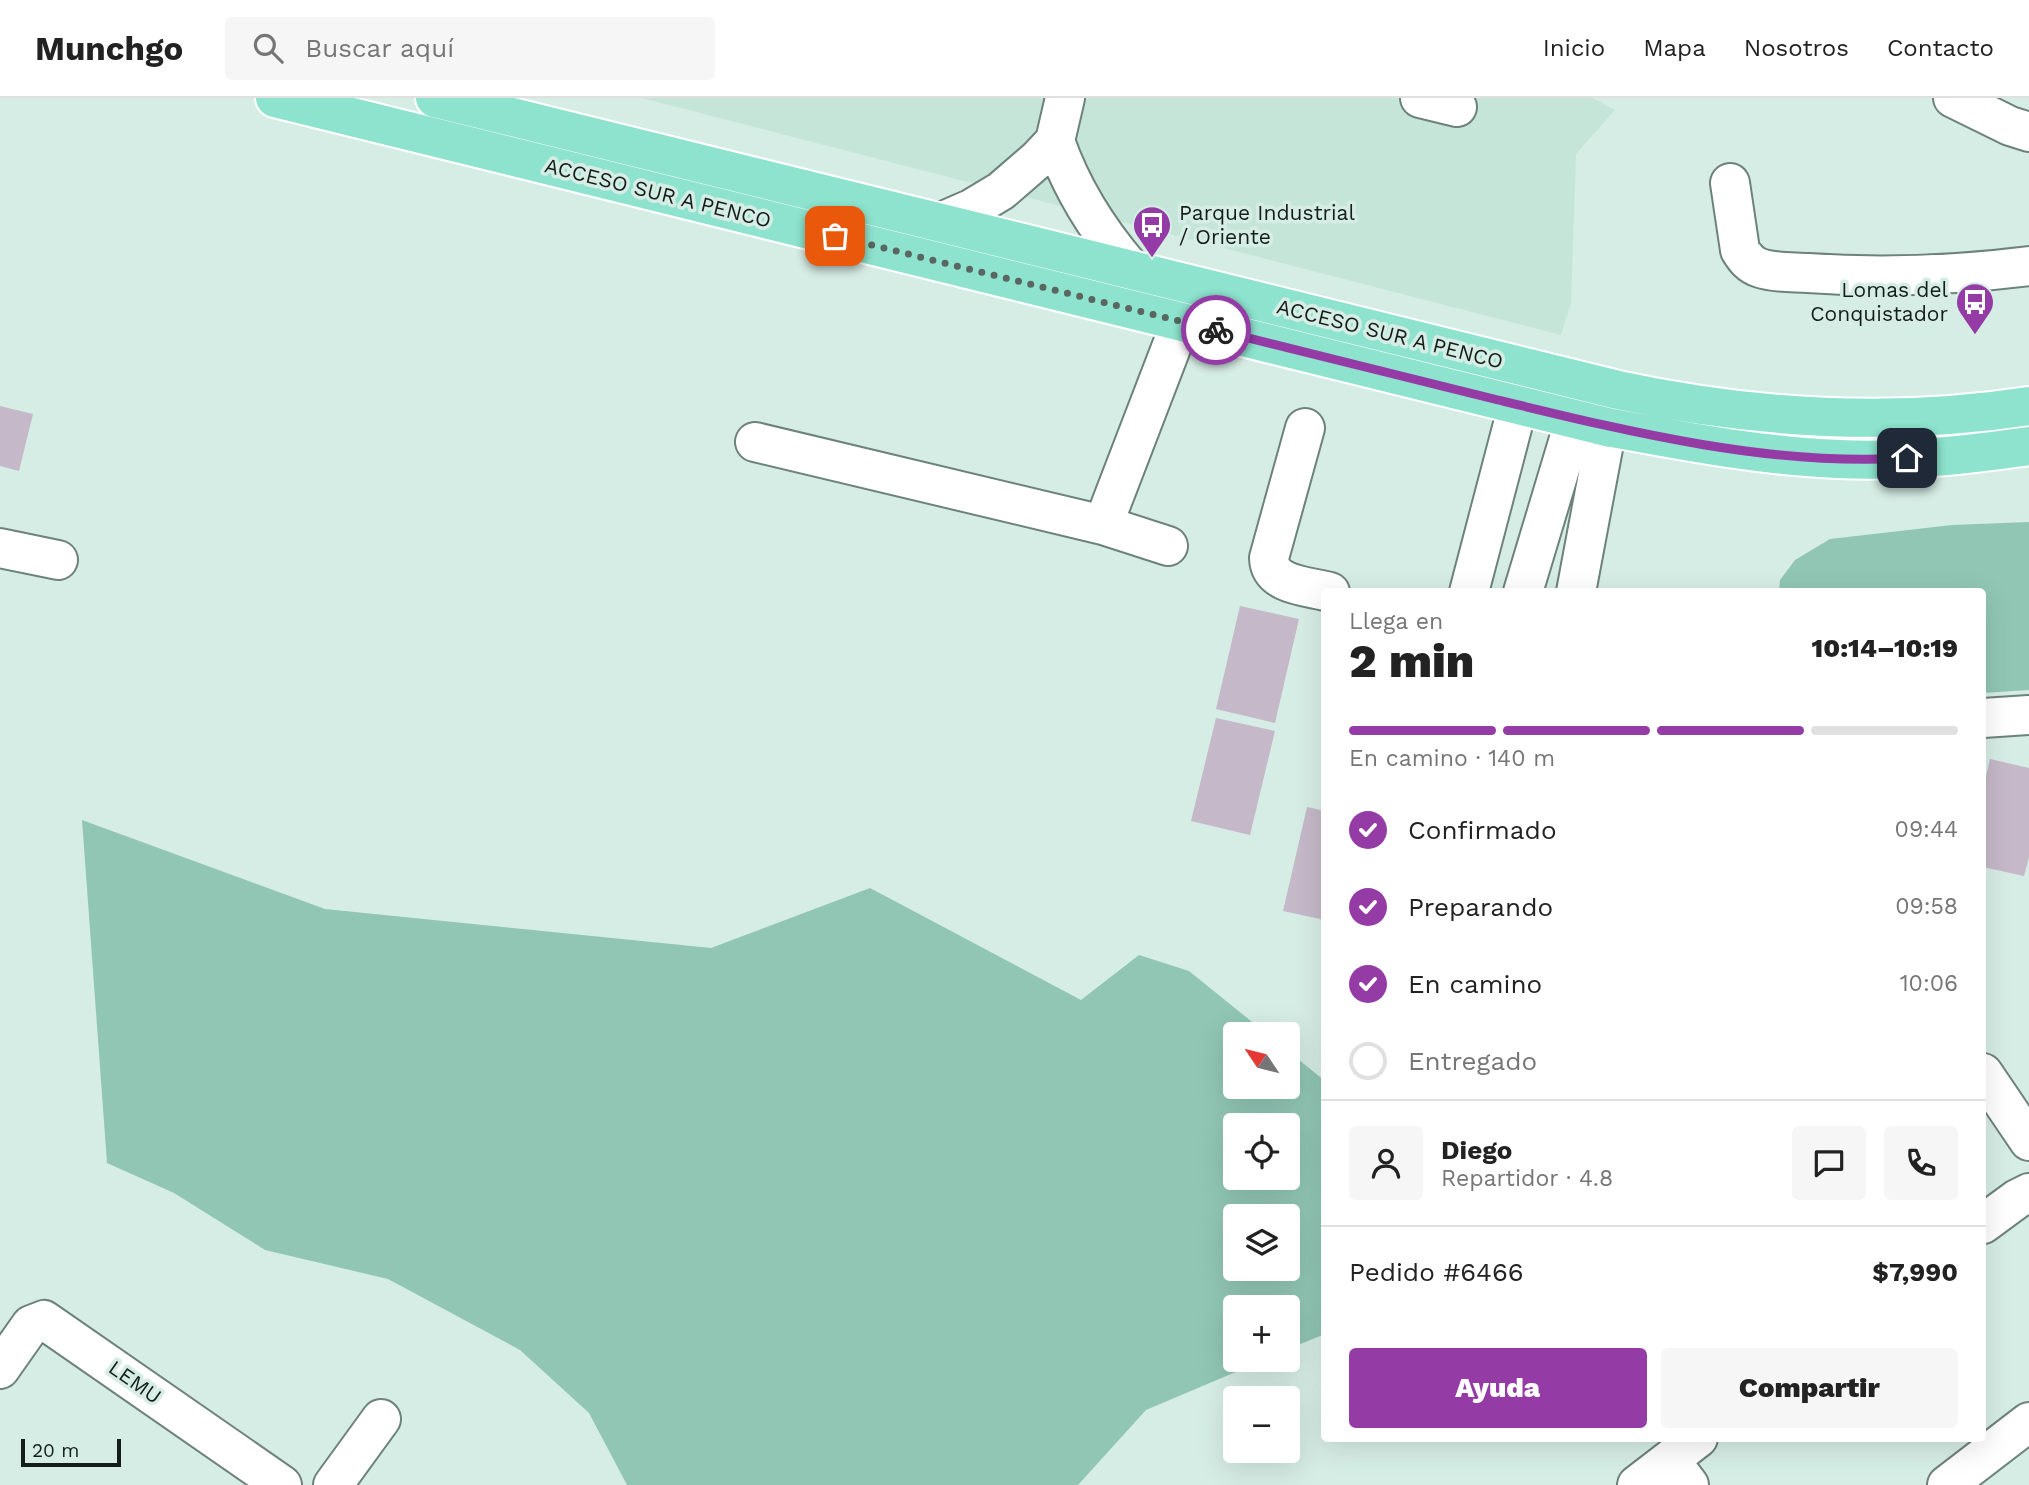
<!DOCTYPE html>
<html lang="es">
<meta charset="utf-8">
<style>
body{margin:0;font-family:"Work Sans",sans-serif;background:#f6f6f6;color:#222;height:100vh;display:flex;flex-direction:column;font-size:26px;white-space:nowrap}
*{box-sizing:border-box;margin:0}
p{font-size:23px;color:#767676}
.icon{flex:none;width:38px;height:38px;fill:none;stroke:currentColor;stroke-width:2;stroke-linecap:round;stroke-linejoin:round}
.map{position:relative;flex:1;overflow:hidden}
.panel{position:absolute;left:1321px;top:490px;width:665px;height:854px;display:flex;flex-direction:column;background:#fff;border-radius:7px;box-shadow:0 7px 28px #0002}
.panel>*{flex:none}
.needle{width:46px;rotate:305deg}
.fabs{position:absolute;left:1223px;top:924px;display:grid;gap:14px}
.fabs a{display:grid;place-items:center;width:77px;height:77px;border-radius:7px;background:#fff;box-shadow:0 7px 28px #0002;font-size:35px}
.scale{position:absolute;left:21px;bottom:18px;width:100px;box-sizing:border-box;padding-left:7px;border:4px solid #151d1a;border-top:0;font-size:19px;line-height:24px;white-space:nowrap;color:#151d1a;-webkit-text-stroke:5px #d6ede5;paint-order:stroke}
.pin{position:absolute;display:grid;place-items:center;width:60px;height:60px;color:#fff;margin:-30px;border-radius:14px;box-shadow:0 4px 10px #0006}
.courier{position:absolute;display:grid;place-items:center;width:70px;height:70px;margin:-35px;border:5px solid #953ba6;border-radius:50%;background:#fff;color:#222;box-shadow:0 2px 9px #0007}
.overview em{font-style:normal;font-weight:800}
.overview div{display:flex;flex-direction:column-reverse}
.overview{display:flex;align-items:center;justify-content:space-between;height:119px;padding:0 28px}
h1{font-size:46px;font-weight:800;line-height:52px}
.bar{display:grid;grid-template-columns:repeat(4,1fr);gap:10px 7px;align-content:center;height:84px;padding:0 28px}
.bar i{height:9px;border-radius:5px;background:#e0e0e0}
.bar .current{background:#953ba6}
.bar p{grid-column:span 4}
.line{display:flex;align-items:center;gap:18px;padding:0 28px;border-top:2px solid #e0e0e0}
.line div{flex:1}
.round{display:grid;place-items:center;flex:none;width:74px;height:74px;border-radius:7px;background:#f6f6f6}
ol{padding:0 28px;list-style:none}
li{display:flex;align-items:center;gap:21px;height:77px}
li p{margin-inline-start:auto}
li .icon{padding:7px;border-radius:50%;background:#953ba6;color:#fff;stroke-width:4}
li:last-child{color:#767676}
li i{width:38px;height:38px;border:4px solid #e0e0e0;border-radius:50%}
.cta{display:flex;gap:14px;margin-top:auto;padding:14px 28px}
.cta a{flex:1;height:80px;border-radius:7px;background:#953ba6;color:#fff;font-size:28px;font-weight:800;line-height:80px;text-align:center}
.cta a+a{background:#f6f6f6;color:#222}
header{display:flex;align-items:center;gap:42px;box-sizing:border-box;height:98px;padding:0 35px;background:#fff;border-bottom:2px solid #e0e0e0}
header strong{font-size:33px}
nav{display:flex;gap:38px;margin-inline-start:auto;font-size:24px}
.search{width:490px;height:63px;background:#f6f6f6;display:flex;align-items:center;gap:18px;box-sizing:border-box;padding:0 24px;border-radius:7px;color:#767676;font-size:26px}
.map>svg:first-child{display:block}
.built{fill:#c5e5d9}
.green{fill:#91c6b4;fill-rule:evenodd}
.building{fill:#c5b8c8}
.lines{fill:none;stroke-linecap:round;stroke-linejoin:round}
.minor-casing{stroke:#6d827a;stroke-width:42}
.major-casing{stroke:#fff;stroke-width:42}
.minor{stroke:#fff;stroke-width:38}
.major{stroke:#8de3cd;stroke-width:38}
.done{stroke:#596661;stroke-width:7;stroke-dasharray:0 12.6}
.route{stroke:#953ba6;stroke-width:9}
.labels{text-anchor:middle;stroke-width:7;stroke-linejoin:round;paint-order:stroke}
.street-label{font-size:21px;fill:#151d1a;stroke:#d6ede5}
.poi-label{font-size:21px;fill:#151d1a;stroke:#d6ede5;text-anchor:start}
</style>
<header>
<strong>Munchgo</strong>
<div class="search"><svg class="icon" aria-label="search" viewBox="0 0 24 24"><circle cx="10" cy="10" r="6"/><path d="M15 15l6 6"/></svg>Buscar aquí</div>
<nav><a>Inicio</a><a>Mapa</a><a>Nosotros</a><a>Contacto</a></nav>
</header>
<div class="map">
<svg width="2029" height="1387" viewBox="0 0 2029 1387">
<rect width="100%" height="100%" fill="#d6ede5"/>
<!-- built -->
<path class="built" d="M642 0H1593L1615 12 1576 56 1571 205 1561 237Z"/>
<!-- green -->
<path class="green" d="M2029 424V592L1983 595V494L1779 493 1780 482 1795 462 1830 441 1952 427Z
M82 722 325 811 711 850 870 790 1081 902 1139 857 1189 873 1267 936H1236V989H1288V953L1325 983V1236L1288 1251V1209H1236V1262H1264L1146 1312 1078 1387H627L589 1315 520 1252 388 1181 265 1152 174 1095 107 1065ZM1236 1027H1288V1080H1236ZM1236 1118H1288V1171H1236Z"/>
<!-- building -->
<path class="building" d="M0 308 33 316 19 373 0 368Z
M1240 508 1299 521 1275 625 1216 611Z
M1216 620 1275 633 1250 737 1191 723Z
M1990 661 2029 670V759L2024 778 1983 769V691Z
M1307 709 1325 713V822L1283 813Z"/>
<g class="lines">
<defs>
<path id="minor" d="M1420 0 1457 9
M1953 0 2010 28 2029 34
M1055 43C1072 92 1098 133 1132 172
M1730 85 1740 152C1745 160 1750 167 1760 170 1774 175 1793 174 1808 175 1881 180 1957 177 2029 168
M939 125 971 111 1001 93 1038 61 1055 43 1065 0
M1305 330 1269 460C1270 488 1308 488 1330 494
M755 344 1103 427 1168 448
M1103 427 1181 224
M0 450 58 462
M1469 494 1518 307
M1523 494 1575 321
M1576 494 1607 329
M1983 620 2029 617
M1983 975 2029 1043
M1983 1126 2017 1101 2029 1095
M0 1271 31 1227 44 1222 282 1387
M1670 1362 1689 1387
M333 1387 381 1321
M1637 1387 1698 1340
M1947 1387 2029 1324"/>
<path id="major" d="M275 0 1607 329C1683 343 1761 358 1838 361 1902 364 1966 357 2029 348
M435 0 1618 292C1754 321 1892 329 2029 308"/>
</defs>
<!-- minor casing -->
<use href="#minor" class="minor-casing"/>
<!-- major casing -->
<use href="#major" class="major-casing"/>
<!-- minor -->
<use href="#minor" class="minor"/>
<!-- major -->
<use href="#major" class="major"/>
</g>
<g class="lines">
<!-- done -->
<path class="done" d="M835 138 1216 232"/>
<!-- route -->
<path class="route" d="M1216 232C1309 255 1401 278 1494 301 1626 333 1770 369 1907 360"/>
</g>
<!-- icons -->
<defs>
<symbol id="bus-pin" viewBox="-11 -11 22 30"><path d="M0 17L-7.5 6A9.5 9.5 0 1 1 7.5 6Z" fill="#953ba6" stroke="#d6ede5"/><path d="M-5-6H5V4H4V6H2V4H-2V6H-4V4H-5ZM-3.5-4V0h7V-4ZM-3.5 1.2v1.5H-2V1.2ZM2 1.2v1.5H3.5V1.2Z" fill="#fff"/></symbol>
</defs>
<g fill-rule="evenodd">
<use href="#bus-pin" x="1130" y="105" width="44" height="60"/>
<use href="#bus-pin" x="1953" y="182" width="44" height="60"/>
</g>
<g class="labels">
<!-- street labels -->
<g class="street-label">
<text transform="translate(658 95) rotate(14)" y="7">ACCESO SUR A PENCO</text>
<text transform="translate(1390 236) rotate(14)" y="7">ACCESO SUR A PENCO</text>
<text transform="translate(135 1284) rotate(35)" y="7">LEMU</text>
</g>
<!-- poi labels -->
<g class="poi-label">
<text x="1179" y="122">Parque Industrial<tspan x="1179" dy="24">/ Oriente</tspan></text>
<text x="1948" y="199" text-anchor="end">Lomas del<tspan x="1948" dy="24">Conquistador</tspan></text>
</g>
</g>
</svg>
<div class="fabs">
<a><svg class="needle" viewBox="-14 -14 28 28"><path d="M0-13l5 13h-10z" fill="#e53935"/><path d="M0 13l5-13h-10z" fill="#767676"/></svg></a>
<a><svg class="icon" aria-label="locate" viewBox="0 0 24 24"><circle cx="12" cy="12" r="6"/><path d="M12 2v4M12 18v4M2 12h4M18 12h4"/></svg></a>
<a><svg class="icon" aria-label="layers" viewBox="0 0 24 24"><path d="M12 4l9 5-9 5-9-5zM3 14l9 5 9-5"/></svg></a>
<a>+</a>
<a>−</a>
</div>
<div class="scale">20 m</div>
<div class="pin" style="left:835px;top:138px;background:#ea580c"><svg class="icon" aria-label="bag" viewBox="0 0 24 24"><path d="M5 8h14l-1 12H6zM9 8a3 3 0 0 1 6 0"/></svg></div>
<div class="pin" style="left:1907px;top:360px;background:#1f2937"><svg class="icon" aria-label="home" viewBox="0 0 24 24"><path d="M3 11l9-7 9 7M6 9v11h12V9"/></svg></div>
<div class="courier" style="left:1216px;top:232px"><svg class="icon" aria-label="bike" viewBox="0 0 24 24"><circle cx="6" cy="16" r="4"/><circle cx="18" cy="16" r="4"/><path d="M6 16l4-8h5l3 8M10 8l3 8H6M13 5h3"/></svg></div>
<section class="panel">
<div class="overview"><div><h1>2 min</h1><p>Llega en</p></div><em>10:14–10:19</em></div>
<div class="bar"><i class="current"></i><i class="current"></i><i class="current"></i><i></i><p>En camino · 140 m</p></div>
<ol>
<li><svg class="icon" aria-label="check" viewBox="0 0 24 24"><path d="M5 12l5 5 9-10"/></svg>Confirmado<p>09:44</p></li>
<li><svg class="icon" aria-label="check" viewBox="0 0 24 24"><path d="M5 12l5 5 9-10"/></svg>Preparando<p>09:58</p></li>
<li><svg class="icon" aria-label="check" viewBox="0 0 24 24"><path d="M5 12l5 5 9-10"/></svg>En camino<p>10:06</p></li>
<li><i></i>Entregado</li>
</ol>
<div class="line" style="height:126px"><a class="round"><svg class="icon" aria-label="person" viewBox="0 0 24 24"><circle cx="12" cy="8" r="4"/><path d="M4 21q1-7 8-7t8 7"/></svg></a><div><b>Diego</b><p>Repartidor · 4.8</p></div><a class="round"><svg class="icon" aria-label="chat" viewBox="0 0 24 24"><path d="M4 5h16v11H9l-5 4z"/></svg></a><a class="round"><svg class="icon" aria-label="phone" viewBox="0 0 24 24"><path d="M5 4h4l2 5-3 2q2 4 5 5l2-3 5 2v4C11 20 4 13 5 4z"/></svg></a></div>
<div class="line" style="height:91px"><div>Pedido #6466</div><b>$7,990</b></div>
<div class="cta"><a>Ayuda</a><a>Compartir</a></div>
</section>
</div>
